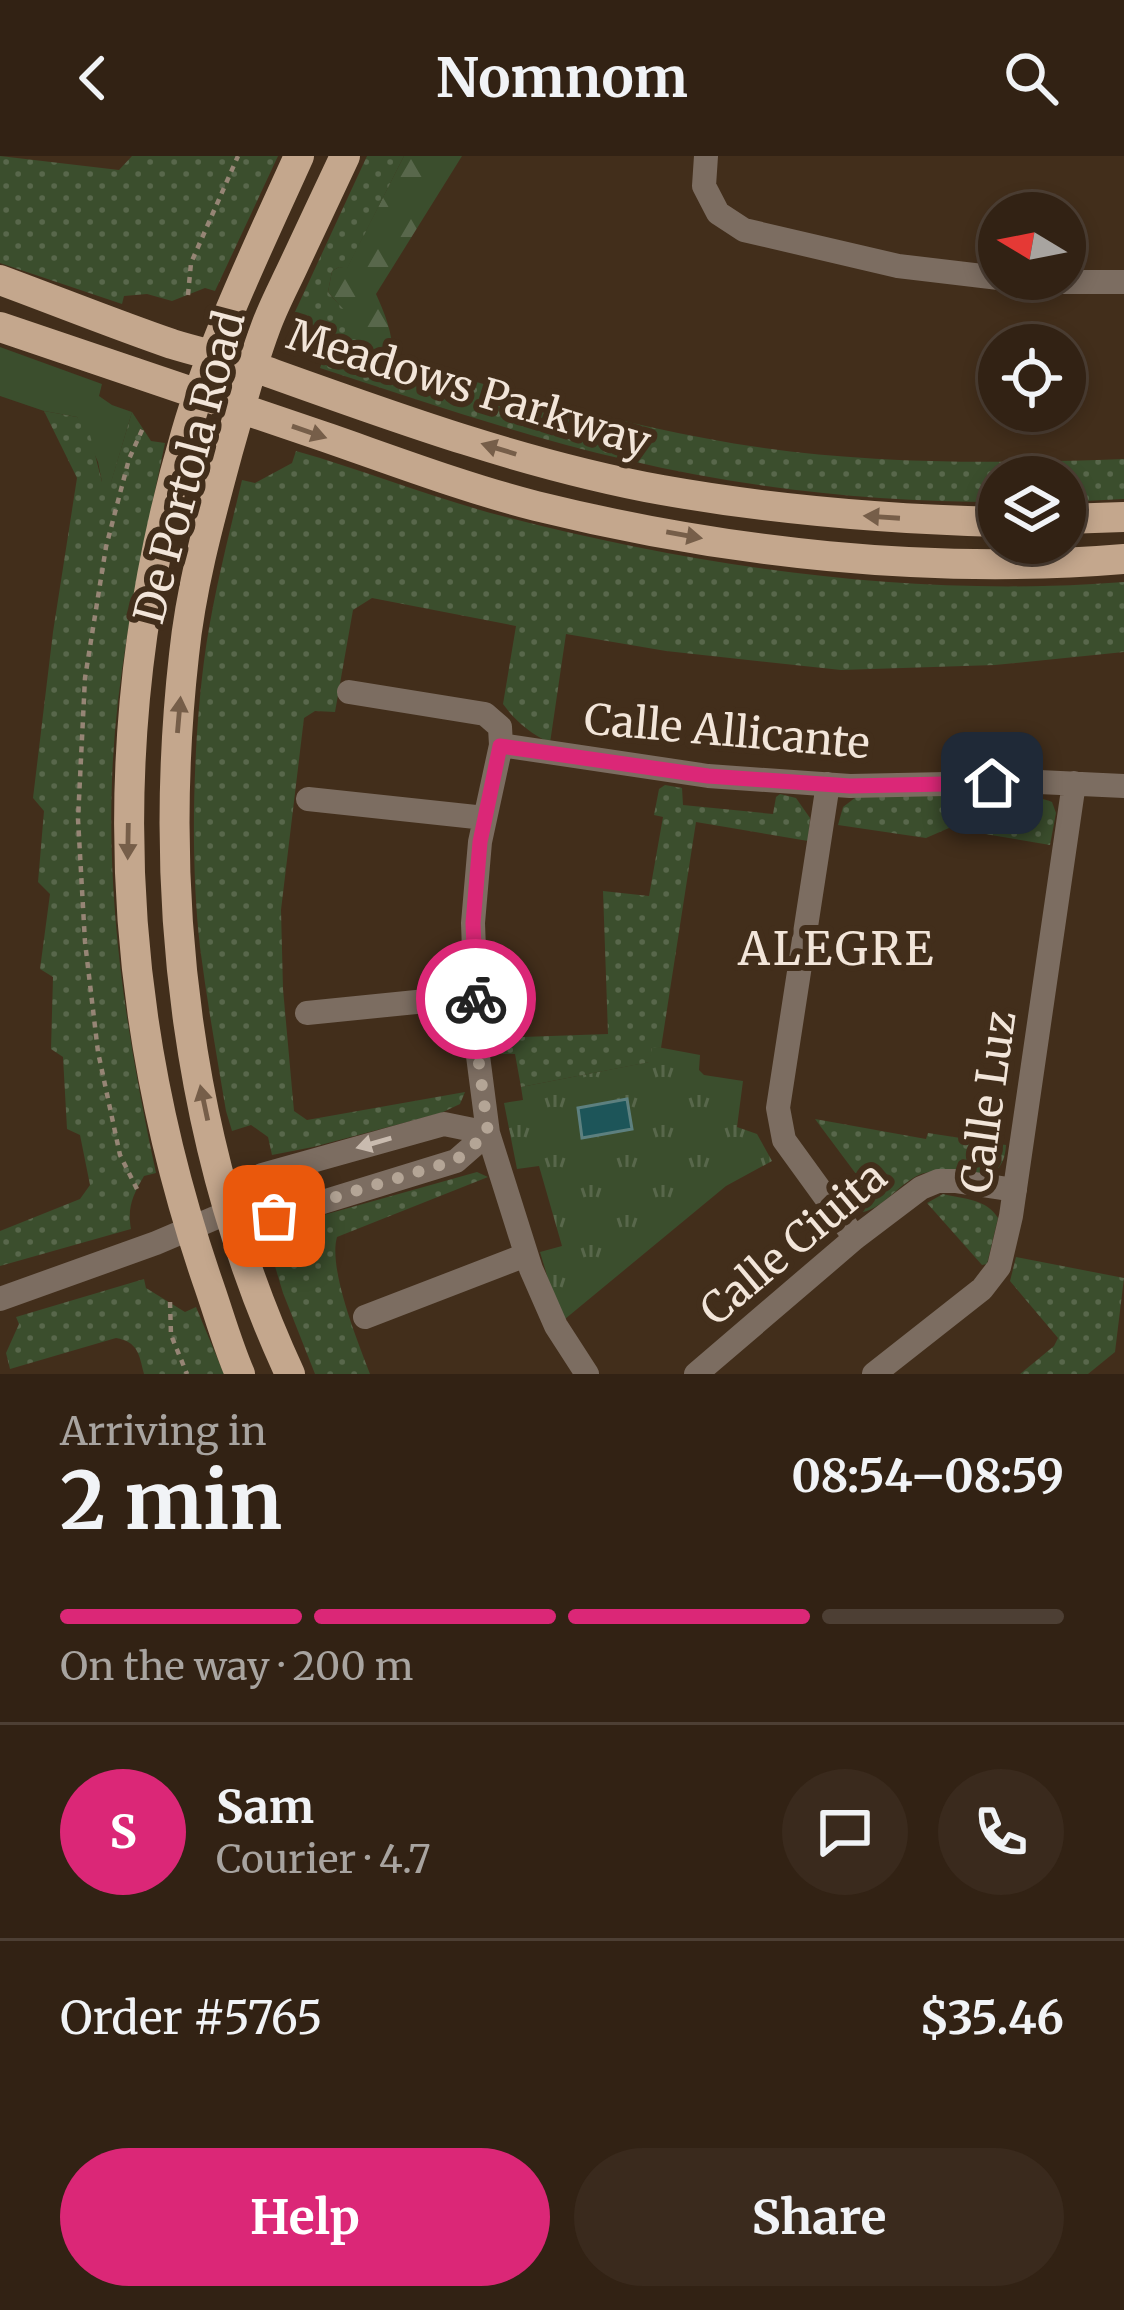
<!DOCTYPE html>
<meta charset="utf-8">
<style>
body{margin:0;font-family:Merriweather,serif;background:#3a2a1d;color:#f1f3f6;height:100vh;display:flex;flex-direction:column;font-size:45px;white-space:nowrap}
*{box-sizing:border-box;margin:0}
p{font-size:39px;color:#a8a4a0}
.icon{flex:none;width:66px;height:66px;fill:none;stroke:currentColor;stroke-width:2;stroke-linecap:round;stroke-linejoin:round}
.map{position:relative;height:1218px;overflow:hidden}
.sheet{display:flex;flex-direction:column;background:#322214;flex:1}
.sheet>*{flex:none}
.needle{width:78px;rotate:280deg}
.buttons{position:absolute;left:978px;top:36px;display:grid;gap:24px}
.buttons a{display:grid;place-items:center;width:108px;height:108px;border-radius:50%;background:#322214;box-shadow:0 6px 18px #0003,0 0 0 3px #4d3f34;font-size:60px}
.pin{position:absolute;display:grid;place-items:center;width:102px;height:102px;color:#fff;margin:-51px;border-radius:24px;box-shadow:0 6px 18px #0006}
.courier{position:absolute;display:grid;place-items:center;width:120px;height:120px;margin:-60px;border:9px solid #db2777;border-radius:50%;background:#fff;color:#222;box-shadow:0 3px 15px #0007}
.head em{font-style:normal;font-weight:700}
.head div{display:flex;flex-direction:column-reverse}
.head{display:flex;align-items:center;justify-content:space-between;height:204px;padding:0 60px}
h1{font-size:78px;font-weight:700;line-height:90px}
.bar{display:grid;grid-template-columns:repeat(4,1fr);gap:18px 12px;align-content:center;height:144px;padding:0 60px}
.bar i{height:15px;border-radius:9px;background:#4d3f34}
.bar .current{background:#db2777}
.bar p{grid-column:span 4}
.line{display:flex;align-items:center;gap:30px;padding:0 60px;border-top:3px solid #4d3f34}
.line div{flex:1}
.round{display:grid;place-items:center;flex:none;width:126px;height:126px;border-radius:63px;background:#3a2a1d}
.action{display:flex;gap:24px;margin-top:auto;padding:24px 60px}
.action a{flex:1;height:138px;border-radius:72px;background:#db2777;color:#fff;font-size:48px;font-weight:700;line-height:138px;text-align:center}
.action a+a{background:#3a2a1d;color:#f1f3f6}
header{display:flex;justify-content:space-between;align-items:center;height:156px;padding:0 60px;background:#322214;font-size:54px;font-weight:700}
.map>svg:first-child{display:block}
.grass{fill:#3b4e2d}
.forest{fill:url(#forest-firs)}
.park{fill:url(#park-tufts)}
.garden{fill:url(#garden-dots)}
.water{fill:#1d5559;stroke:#5d807f;stroke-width:3}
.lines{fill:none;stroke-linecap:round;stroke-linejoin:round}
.path{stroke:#968575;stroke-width:4.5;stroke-dasharray:6 6;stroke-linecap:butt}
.minor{stroke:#7c6d61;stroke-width:24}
.major{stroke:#c4a78d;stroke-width:30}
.oneway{fill:#765e49}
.oneway2{fill:#c9bbaf}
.done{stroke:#b4a596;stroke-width:12;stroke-dasharray:0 21.6}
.route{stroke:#db2777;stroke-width:15}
.labels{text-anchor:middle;stroke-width:12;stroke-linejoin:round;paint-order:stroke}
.street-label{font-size:42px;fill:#f2e5d9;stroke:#422e1b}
.neighbourhood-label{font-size:45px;letter-spacing:3px;fill:#f2e5d9;stroke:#422e1b}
</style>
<header><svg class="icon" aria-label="back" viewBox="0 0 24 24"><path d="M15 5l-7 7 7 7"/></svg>Nomnom<svg class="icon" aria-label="search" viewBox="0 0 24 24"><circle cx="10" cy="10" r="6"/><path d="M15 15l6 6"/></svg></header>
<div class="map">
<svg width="1124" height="1218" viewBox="0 0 1124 1218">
<defs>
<pattern id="forest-firs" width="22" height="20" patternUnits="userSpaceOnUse" patternTransform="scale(3)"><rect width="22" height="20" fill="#3b4e2d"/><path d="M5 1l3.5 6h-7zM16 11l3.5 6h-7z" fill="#58674b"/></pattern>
<pattern id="park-tufts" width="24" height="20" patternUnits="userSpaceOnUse" patternTransform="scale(3)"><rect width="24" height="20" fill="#3b4e2d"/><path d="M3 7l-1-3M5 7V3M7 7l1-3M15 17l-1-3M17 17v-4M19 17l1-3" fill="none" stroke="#58674b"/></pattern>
<pattern id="garden-dots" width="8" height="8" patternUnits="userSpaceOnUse" patternTransform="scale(3)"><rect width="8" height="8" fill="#3b4e2d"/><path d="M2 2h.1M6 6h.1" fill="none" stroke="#58674b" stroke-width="1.8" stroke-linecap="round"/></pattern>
</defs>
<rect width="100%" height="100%" fill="#422e1b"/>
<!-- grass -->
<path class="grass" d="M0 191 102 228 99 240 112 249 132 256 111 327 102 326 98 306 77 261 44 255 0 240Z"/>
<!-- forest -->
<path class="forest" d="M404 0H462L376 138C386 160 395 183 392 207 353 210 359 175 341 151 337 146 332 141 328 136L332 115 339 111 347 112Z"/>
<!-- park -->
<path class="park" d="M652 890 700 899 699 914 704 919 743 925 737 971 757 978 772 1005 726 1030 565 1163 554 1143 540 1096 562 1090 539 1010 517 1013 504 947 523 944 521 931 649 906Z"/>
<!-- garden -->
<path class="garden" d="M0 0 119 14 132 0H278L215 135 205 132 172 145 147 138 124 140 122 148 0 107Z
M367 0H404L347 113 339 111 332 115 328 136C334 144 342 150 348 159 361 183 355 210 392 207L394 202C496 232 599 262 704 282 842 309 984 308 1124 303V343L1065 346V321H999V346C874 346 749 333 627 304 523 280 422 245 320 212L327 192 309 164 294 158Z
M44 255 77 261 90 279 102 326H111L132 256 151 285 165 287C142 398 116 511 112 624 107 757 128 887 156 1017L144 1020C133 1039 127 1051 131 1073L0 1110V1075L80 1043 90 1029 80 979 67 973 63 901 51 893 53 821 40 813 50 738 38 726 44 655 33 642 53 476 77 322Z
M296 295C367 315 435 343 506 361 707 413 917 442 1124 426V496L995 509 841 514 666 495 566 478 550 587C530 577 516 566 503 548L516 470 372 442 353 454 335 556 315 555 304 562 281 754 283 833 294 955 307 964 465 936 460 948 441 957 313 991 272 999 268 981 251 969 232 975 226 955C217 901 207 846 200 791 190 704 193 591 204 505 212 444 228 383 242 324L255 327 292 307Z
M665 629 682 632 683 649 773 658 776 641 780 638 796 642 810 662 808 685 696 666 661 892 652 891 650 906 521 931 515 898H493L491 889 497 882 608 878 603 735 649 740 663 661 654 659 659 633Z
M860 638 943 639 945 662 1008 661 1009 644C1022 636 1038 641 1052 646L1056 657 1050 689 949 672 926 682 838 669 843 651Z
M815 963 926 983 928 977 1006 989C1003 1042 950 1007 921 1018 897 1028 883 1055 857 1057L845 1047V1039L862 1026Z
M477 1016 488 1021 337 1081C328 1113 358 1186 370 1218H315L283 1137 274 1107 294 1100 299 1085 295 1067Z
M943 1038C964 1043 987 1043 998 1062L987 1108 982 1109 927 1047Z
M1016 1101 1124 1122 1115 1196 1088 1218H1020L1054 1190 1058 1182 1010 1125Z
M144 1123 146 1132 185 1156 196 1151 224 1218H144C139 1198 138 1186 116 1182L10 1213 6 1197 19 1168 16 1161Z"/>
<!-- water -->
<path class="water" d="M627 943 632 973 582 982 578 952Z"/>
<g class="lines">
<!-- path -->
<path class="path" d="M188 139 191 107 238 0
M137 1033 120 999 98 896 85 786 78 663 85 522 106 391 129 303 143 272
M170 1146 171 1179 187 1218"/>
<!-- minor -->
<path class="minor" d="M706 0 704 30 718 57 744 74 898 110 999 122
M1011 123 1058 126H1124
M349 536 485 558 500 571 501 589 480 686 473 767 478 900 488 977 531 1113 556 1170 587 1218
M501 589 708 620 850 630 1039 626 1124 630
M828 628 778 952 784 984 855 1082
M308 643 485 662
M307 857 476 840
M229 1056 262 1019 444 968 488 977
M0 1143 156 1087 229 1056 274 1061 456 1005 488 977
M365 1161 526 1099
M696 1218 855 1082 921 1032 938 1025H955L1015 1034
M874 1218 982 1133 999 1111 1011 1060 1074 627"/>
<!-- major -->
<path class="major" d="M0 124C57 145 114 168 172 188 201 197 231 203 260 213 391 260 525 309 662 334 774 354 886 363 999 366
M0 171C110 208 219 245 328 282 397 306 466 332 536 350 726 397 929 419 1124 403
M1065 363 1124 361
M240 1218C227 1188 218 1155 207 1124 111 843 103 562 186 277 214 181 258 91 299 0
M290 1218C187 996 157 740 184 499 191 430 210 362 228 295 240 254 250 213 265 173 272 153 282 134 291 115 309 77 327 38 345 0"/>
</g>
<!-- one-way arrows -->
<defs><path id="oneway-solid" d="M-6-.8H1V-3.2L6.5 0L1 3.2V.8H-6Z" transform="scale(3)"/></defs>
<g class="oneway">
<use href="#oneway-solid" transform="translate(309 276) rotate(19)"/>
<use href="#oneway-solid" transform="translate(499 293) rotate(-163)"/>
<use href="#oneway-solid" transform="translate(882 361) rotate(-176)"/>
<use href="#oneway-solid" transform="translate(684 379) rotate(10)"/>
<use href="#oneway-solid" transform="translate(179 559) rotate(-85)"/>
<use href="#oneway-solid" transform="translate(128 685) rotate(91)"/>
<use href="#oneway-solid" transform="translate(204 947) rotate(-102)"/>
</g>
<use class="oneway2" href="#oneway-solid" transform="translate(374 987) rotate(164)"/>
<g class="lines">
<!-- done -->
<path class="done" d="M274 1060 456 1004 488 977 478 900 476 843"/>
<!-- route -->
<path class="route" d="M476 843 473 767 480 686 500 590 708 620 850 630 992 627"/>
</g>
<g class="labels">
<!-- street labels -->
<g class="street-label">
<text transform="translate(469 232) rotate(17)" y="15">Meadows Parkway</text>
<text transform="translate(189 311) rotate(-75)" y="15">De Portola Road</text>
<text transform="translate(727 575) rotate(5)" y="15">Calle Allicante</text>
<text transform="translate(988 946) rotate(-82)" y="15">Calle Luz</text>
<text transform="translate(793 1087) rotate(-40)" y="15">Calle Ciuita</text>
</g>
<!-- neighbourhood labels -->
<g class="neighbourhood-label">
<text x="837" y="809">ALEGRE</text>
</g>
</g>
</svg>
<div class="buttons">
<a><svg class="needle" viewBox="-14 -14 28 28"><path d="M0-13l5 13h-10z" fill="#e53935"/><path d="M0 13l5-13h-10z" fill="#a8a4a0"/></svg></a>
<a><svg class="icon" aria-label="locate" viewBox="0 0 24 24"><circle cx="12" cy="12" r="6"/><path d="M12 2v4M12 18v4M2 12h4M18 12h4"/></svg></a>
<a><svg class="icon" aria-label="layers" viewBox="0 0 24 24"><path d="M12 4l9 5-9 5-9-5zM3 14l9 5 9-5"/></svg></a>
</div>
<div class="pin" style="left:274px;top:1060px;background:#ea580c"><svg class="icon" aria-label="bag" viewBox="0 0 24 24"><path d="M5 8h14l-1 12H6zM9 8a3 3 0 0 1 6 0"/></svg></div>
<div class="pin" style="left:992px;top:627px;background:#1f2937"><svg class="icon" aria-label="home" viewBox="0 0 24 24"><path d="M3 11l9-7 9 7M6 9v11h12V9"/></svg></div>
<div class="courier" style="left:476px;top:843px"><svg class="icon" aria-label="bike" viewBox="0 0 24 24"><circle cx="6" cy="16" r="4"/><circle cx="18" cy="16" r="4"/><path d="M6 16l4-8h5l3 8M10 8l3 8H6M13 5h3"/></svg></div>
</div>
<section class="sheet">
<div class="head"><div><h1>2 min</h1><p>Arriving in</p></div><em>08:54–08:59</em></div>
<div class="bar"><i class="current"></i><i class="current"></i><i class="current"></i><i></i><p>On the way · 200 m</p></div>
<div class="line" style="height:216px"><b class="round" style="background:#db2777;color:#fff">S</b><div><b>Sam</b><p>Courier · 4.7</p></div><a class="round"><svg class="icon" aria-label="chat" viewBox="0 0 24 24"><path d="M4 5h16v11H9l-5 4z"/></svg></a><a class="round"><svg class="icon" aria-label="phone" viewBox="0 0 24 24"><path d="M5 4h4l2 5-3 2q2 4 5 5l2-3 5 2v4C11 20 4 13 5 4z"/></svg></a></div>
<div class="line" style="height:156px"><div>Order #5765</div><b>$35.46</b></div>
<div class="action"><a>Help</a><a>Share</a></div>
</section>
